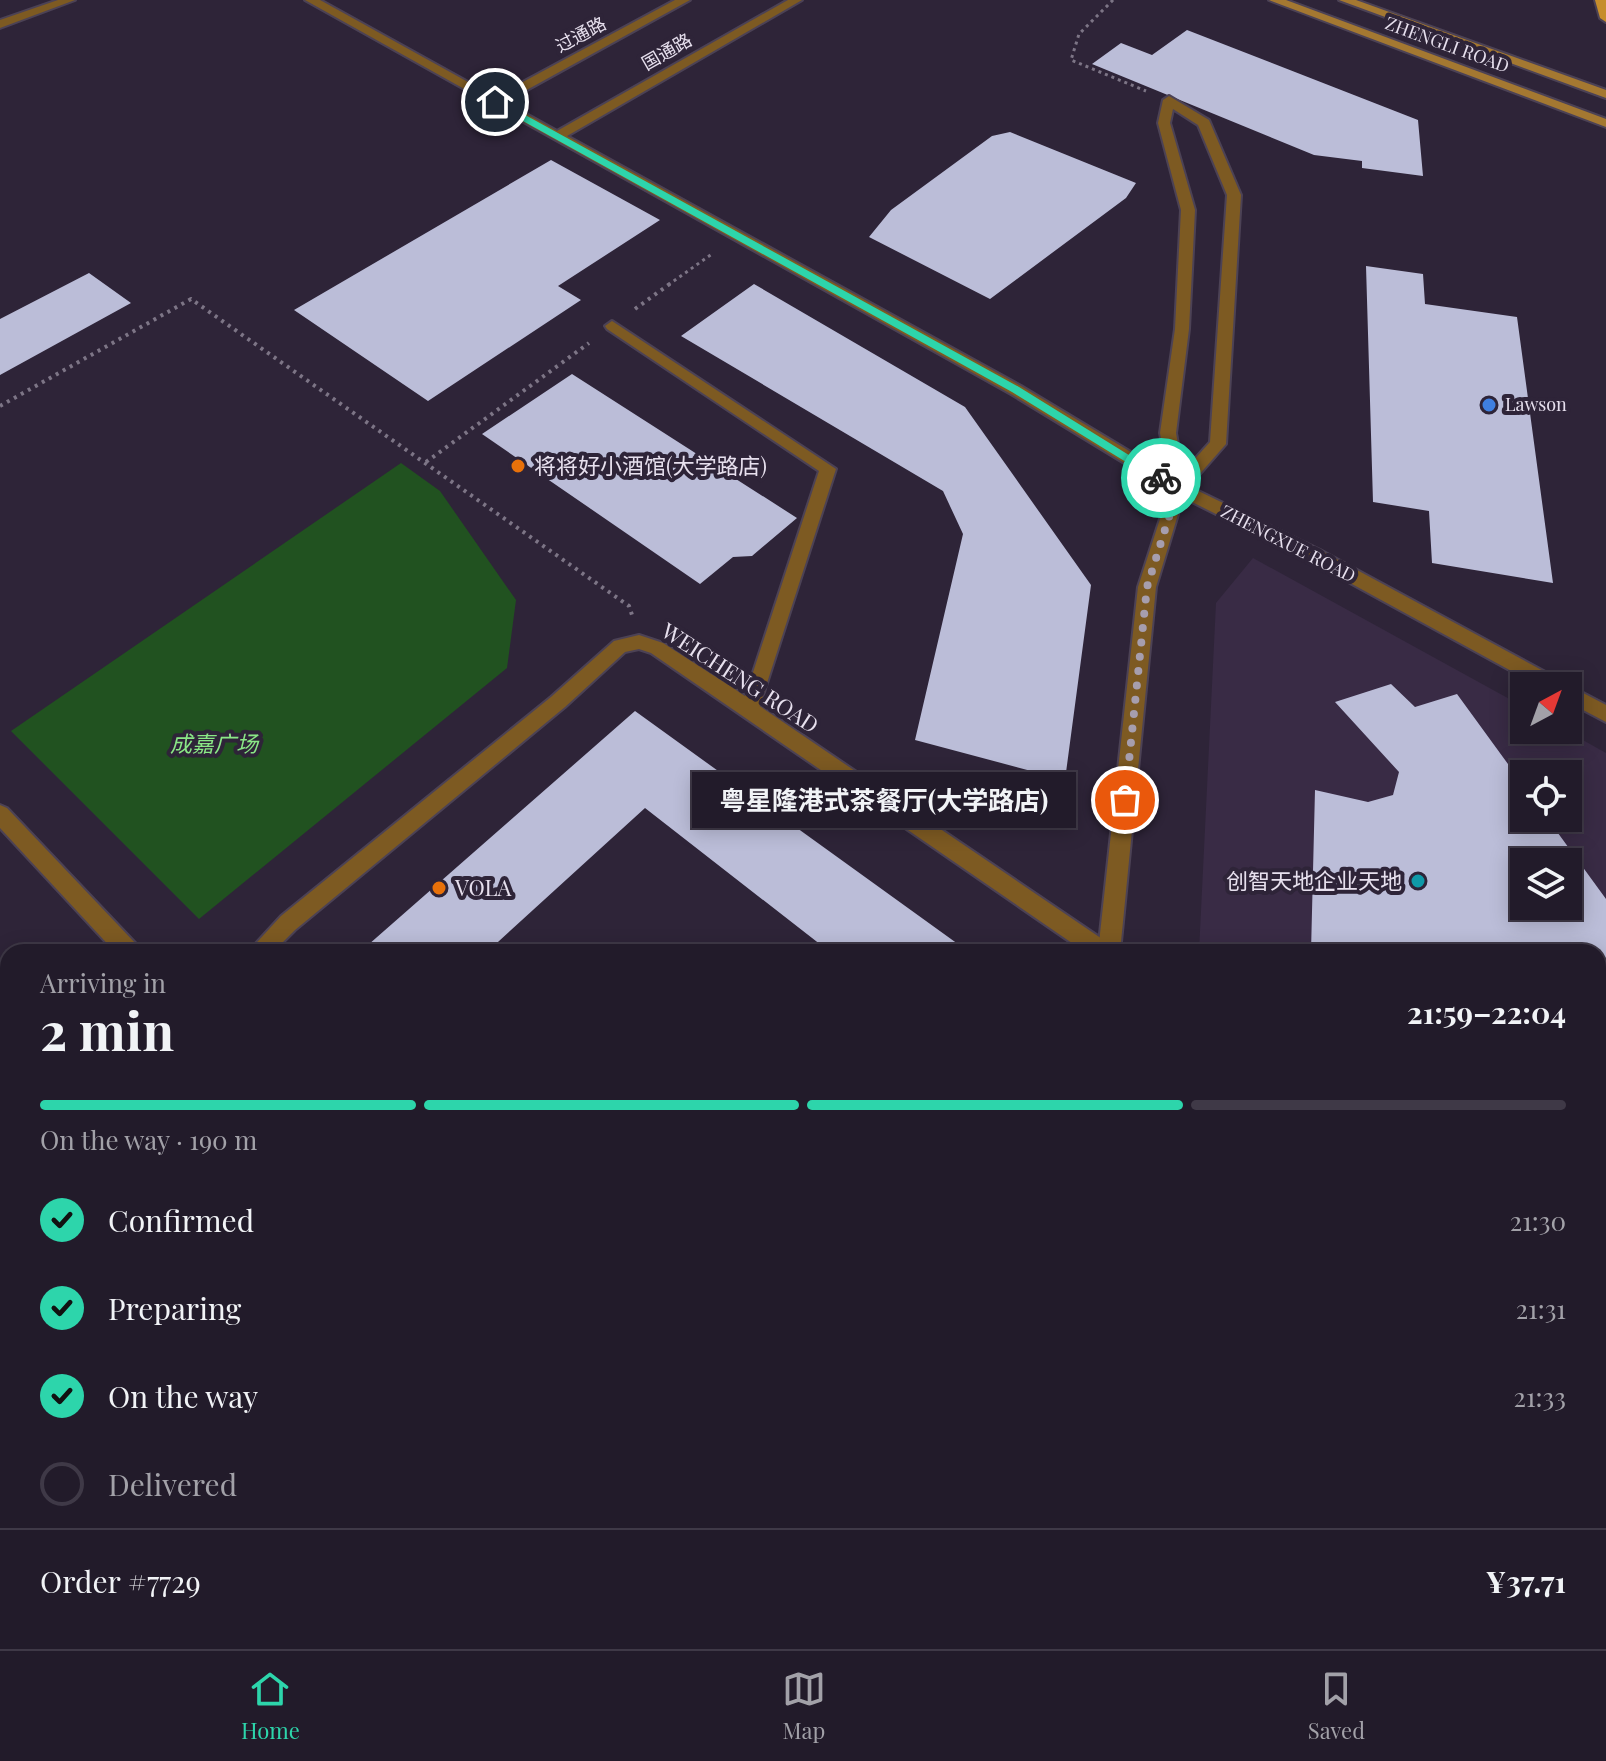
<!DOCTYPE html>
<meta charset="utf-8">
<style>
body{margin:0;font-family:"Playfair Display","Noto Sans SC",serif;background:#2e2836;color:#f1f3f6;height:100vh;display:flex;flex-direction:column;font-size:30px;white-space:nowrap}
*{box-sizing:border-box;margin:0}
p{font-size:26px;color:#a2a1a8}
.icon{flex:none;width:44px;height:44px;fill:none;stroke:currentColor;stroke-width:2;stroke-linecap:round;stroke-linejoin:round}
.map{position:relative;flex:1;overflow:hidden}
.details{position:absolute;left:0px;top:944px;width:1606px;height:706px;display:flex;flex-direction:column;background:#221b2a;border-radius:24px 24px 0 0;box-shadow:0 4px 20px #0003,0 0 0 2px #3f3947}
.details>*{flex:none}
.needle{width:52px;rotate:41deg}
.buttons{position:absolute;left:1510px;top:672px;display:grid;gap:16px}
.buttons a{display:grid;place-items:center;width:72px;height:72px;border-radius:0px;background:#221b2a;box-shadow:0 4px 20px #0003,0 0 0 2px #3f3947;font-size:40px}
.pin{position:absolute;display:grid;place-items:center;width:68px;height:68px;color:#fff;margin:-34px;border:4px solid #fff;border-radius:50%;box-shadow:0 2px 8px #0007}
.courier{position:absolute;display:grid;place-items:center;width:80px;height:80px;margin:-40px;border:6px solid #2dd5ab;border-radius:50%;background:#fff;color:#222;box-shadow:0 2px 10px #0007}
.bubble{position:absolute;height:56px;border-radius:0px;background:#221b2a;box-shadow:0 4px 20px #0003,0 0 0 2px #3f3947;font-size:26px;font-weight:700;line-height:56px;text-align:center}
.summary em{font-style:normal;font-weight:700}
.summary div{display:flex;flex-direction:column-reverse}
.summary{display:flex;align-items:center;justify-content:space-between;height:136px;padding:0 40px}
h1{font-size:52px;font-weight:700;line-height:60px}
.bar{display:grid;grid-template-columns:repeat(4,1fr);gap:12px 8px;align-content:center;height:96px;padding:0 40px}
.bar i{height:10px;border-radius:6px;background:#3f3947}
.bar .current{background:#2dd5ab}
.bar p{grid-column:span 4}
.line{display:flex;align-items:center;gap:20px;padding:0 40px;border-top:2px solid #3f3947}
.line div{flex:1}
ol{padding:0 40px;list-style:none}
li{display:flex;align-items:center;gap:24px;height:88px}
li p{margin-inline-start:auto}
li .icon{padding:8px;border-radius:50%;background:#2dd5ab;color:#111;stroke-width:4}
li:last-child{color:#a2a1a8}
li i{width:44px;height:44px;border:4px solid #3f3947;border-radius:50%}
.menu{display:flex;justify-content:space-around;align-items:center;height:112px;border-top:2px solid #3f3947;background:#221b2a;font-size:22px;color:#a2a1a8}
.menu a{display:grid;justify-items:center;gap:4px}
.menu .current{color:#2dd5ab}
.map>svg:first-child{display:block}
.built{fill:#392b45;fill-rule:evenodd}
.green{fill:#215220}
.building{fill:#bbbdd8;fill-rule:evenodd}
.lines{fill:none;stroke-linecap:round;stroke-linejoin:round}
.service-casing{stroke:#4c4255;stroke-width:4}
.minor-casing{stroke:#4c4255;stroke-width:4}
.tertiary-casing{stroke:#4c4255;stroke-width:4}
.secondary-casing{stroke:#4c4255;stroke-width:4}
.primary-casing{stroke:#4c4255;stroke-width:4}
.path-far1{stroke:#7d7586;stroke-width:3;stroke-dasharray:3 4;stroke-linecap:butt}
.path{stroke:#7d7586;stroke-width:4;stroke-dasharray:3 5;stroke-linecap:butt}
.service{fill:#7d5a22;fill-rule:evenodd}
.minor{fill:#7d5a22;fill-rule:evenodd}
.tertiary{fill:#7d5a22;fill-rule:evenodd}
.secondary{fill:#a47831;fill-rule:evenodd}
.primary{fill:#c68d2b;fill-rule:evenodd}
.route{fill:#2dd5ab}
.done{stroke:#a69eae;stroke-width:8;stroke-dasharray:0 14.4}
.shop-dot{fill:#3f7fe0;stroke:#2e2438;stroke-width:3}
.food-dot{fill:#e8710a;stroke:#2e2438;stroke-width:3}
.culture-dot{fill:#0f9aa8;stroke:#2e2438;stroke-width:3}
.labels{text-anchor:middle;stroke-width:8;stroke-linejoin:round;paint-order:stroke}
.far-street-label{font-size:18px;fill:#e7e0ee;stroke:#2e2438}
.far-poi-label{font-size:18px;fill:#e7e0ee;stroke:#2e2438;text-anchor:start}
.poi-label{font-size:22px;fill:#e7e0ee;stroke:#2e2438;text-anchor:start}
.street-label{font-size:22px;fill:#e7e0ee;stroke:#2e2438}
.park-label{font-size:22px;font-style:italic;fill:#8ae786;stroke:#2e2438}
</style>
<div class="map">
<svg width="1606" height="1649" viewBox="0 0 1606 1649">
<rect width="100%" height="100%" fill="#2e2438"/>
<!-- built -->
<path class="built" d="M1253 558 1524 707V730H1565L1606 753V1649H1171V1642H1598V952H1199L1216 603ZM1524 774H1568V818H1524ZM1524 862H1568V906H1524Z
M0 1132 8 1134V1642H993L992 1649H0Z"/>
<!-- green -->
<path class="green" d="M401 463 440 491 516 600 507 668 199 919 11 731Z"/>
<!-- building -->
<path class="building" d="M1187 30 1418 120 1423 176 1362 168V161L1314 155 1092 64 1121 43 1152 55Z
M1010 132 1136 183 1126 198 990 299 869 237 891 210 992 136Z
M551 160 660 220 558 286 581 300 428 401 294 310Z
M1366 266 1423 274 1425 304 1517 317 1553 583 1432 563 1429 511 1373 502Z
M89 273 131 303 0 375V319Z
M754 284 965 407 1091 585 1065 780 915 740 963 534 943 491 681 336Z
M572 374 797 518 752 556 733 557 700 584 482 434Z
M1391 684 1415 707 1457 694 1524 786V818H1547L1606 899V1072L1598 1070V952H1424L1398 945V952H1311L1315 790 1368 802 1393 795 1399 772 1335 702ZM1524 862H1568V906H1524Z
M635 711 969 952H830L645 808 487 952H360Z
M0 981 8 990V1087L0 1099Z
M1598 1437 1606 1439V1649H1287V1642H1598Z"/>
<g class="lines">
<defs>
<path id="service" d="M1169 96 1209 120 1241 195 1226 444 1184 492 1178 494 1170 488 1160 433 1175 329 1181 210 1158 123 1163 100ZM1173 109 1198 125 1227 195 1210 442 1183 472 1176 433 1189 329 1195 210 1170 123Z
M612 321 836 469 757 714H743L741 709 819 471 607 329 605 326Z"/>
<path id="minor" d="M58 0H75L0 28V20Z
M305 0H320L495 97 675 0H690L505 102 557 131 788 0H802L567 136 1021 386 1184 484 1320 550 1562 681 1564 686H1539L1308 560 1172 492 1011 394Z
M639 635 663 643 733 688 1111 945 1114 952H1085L651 653 639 649 625 652 565 707 295 930 273 952H248L281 916 551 697 614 641Z
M1568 685 1606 705V722L1568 702Z
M0 805 7 808 137 945 140 952H115L0 828Z
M8 1288V1321L0 1325V1291Z"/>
<path id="tertiary" d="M1178 482 1186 488 1156 587 1120 952H1098L1138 587 1170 488Z
M0 1462 8 1465V1491L0 1488Z
M387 1642H429L432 1649H390Z
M1056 1642H1084V1649H1056Z"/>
<path id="secondary" d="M1269 0H1286L1606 119V127Z
M1339 0H1356L1606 90V98Z"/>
<path id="primary" d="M1595 0H1606V22L1600 18Z"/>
</defs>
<!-- service casing -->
<use href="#service" class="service-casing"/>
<!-- minor casing -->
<use href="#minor" class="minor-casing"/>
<!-- tertiary casing -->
<use href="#tertiary" class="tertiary-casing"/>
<!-- secondary casing -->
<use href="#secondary" class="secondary-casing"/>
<!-- primary casing -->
<use href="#primary" class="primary-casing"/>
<!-- path-far1 -->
<path class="path-far1" d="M1113 0 1079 34 1071 60 1146 91
M668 285 712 254"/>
<!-- path -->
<path class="path" d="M635 309 671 283
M0 406 191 299 629 606 632 615
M426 462 589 343"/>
<!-- service -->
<use href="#service" class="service"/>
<!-- minor -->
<use href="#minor" class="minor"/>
<!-- tertiary -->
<use href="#tertiary" class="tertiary"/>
<!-- secondary -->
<use href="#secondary" class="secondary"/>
<!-- primary -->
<use href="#primary" class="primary"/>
</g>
<!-- route -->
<path class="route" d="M492 100H498L1019 387 1166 478 1157 481 1012 392 492 104Z"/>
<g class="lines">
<!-- done -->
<path class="done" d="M1125 800 1147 587 1178 488 1161 478"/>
</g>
<!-- markers -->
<circle class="shop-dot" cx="1489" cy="405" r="8"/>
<g class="food-dot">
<circle cx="518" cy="466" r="8"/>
<circle cx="439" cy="888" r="8"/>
</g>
<circle class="culture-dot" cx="1418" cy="881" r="8"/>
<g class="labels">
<!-- far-street labels -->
<g class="far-street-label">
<text transform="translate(581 35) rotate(-28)" y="6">过通路</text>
<text transform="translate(1447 45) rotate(20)" y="6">ZHENGLI ROAD</text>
<text transform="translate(667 52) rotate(-30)" y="6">国通路</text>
<text transform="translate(1288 544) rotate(27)" y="6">ZHENGXUE ROAD</text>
</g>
<!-- far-poi labels -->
<g class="far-poi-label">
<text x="1505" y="411">Lawson</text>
</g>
<!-- poi labels -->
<g class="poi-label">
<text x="534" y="474">将将好小酒馆(大学路店)</text>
<text x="1402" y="889" text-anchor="end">创智天地企业天地</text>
<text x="455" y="896">VOLA</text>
</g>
<!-- street labels -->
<g class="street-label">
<text transform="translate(740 678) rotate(33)" y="8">WEICHENG ROAD</text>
</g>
<!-- park labels -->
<g class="park-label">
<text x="214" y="752">成嘉广场</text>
</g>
</g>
</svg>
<div class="buttons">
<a><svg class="needle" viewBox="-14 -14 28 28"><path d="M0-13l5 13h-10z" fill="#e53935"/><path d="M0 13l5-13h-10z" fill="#a2a1a8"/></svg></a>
<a><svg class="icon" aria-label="locate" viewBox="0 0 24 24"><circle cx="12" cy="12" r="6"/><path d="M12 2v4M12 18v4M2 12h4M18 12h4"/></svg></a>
<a><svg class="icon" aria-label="layers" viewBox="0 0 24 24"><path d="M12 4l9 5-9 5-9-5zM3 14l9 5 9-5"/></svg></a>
</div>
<div class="pin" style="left:1125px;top:800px;background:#ea580c"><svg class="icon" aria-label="bag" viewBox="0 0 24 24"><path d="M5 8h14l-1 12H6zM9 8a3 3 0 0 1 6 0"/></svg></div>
<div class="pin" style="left:495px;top:102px;background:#1f2937"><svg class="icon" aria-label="home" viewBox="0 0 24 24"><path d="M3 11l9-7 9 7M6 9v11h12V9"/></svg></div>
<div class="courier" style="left:1161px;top:478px"><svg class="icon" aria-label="bike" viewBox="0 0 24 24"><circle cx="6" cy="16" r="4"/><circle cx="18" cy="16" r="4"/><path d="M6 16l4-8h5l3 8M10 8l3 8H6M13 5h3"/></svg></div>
<div class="bubble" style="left:692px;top:772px;width:384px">粤星隆港式茶餐厅(大学路店)</div>
<section class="details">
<div class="summary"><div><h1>2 min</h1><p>Arriving in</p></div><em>21:59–22:04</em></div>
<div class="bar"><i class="current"></i><i class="current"></i><i class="current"></i><i></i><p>On the way · 190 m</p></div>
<ol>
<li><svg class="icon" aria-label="check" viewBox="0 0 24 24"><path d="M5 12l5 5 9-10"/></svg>Confirmed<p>21:30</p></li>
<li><svg class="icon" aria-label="check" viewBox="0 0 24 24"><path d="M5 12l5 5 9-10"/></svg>Preparing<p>21:31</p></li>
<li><svg class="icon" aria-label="check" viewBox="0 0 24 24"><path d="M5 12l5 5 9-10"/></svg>On the way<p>21:33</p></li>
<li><i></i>Delivered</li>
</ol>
<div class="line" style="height:104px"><div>Order #7729</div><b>¥37.71</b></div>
</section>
</div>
<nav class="menu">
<a class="current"><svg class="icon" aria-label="home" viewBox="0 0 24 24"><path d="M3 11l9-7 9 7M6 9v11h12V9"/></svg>Home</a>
<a><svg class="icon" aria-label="map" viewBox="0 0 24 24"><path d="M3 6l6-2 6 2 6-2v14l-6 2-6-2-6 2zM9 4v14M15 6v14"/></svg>Map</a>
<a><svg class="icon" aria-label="saved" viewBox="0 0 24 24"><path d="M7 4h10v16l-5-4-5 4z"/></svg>Saved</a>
</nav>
